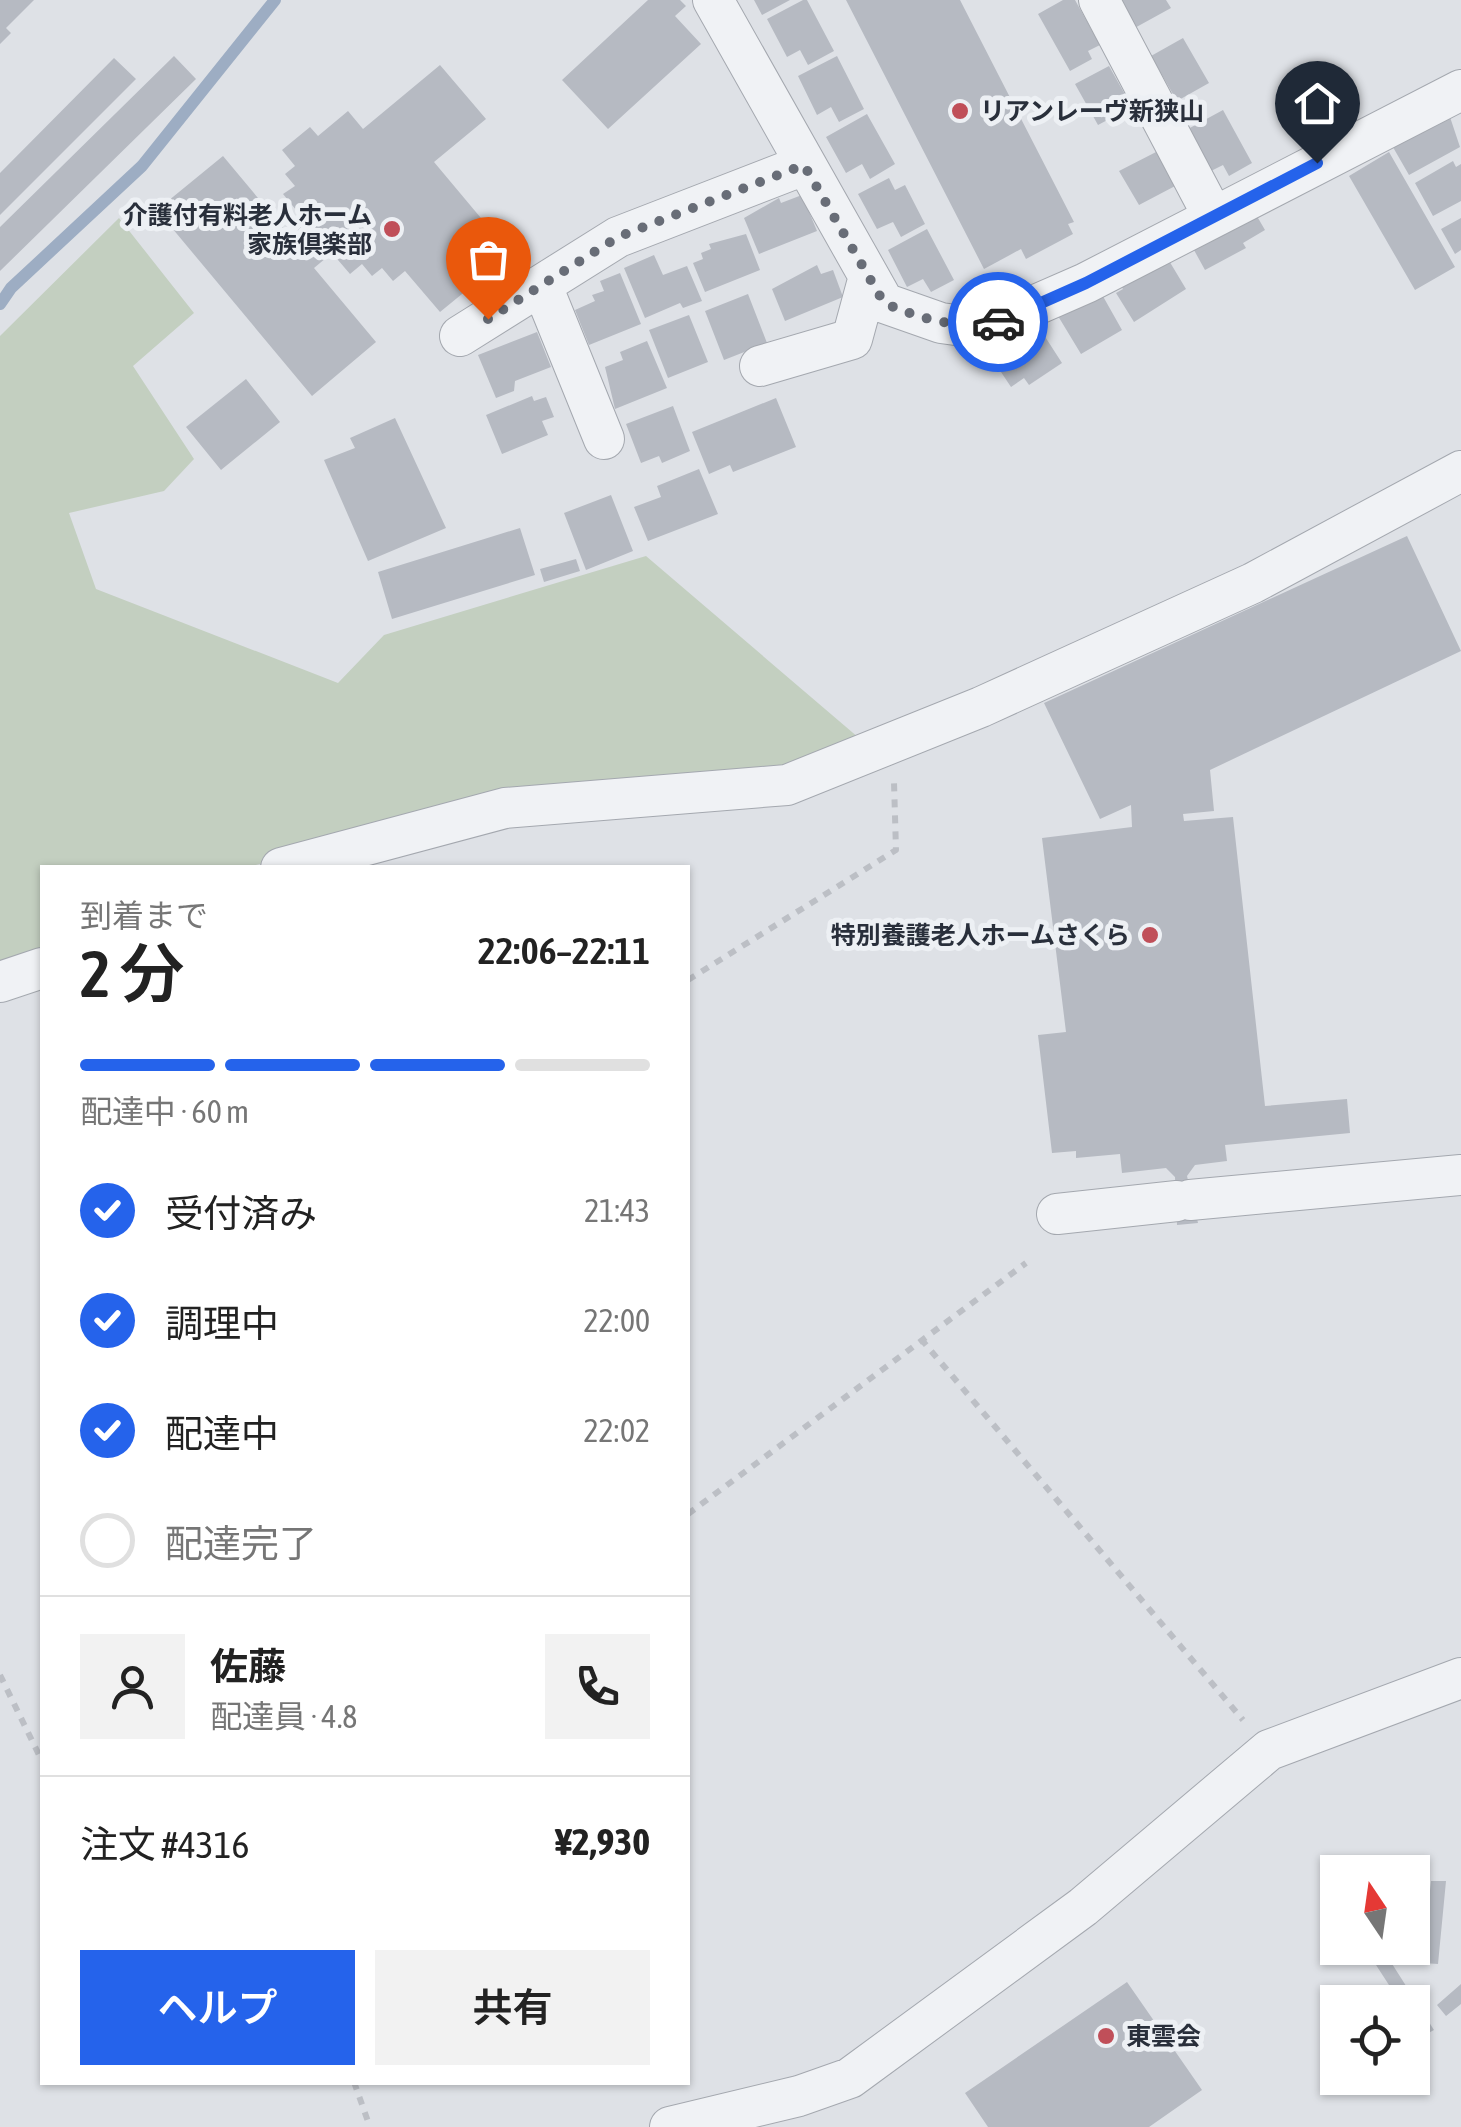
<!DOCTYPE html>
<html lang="ja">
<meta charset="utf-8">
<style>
body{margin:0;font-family:"Asap Condensed","Noto Sans JP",sans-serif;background:#f2f2f2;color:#222;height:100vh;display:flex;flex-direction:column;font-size:38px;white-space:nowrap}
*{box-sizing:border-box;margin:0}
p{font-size:32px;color:#767676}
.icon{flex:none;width:55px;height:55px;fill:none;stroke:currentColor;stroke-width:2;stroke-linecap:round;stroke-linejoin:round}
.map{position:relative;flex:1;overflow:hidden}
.sheet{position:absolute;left:40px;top:865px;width:650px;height:1220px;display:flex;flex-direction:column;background:#fff;border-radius:0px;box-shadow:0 2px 8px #0004}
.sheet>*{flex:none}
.needle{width:65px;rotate:347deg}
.fabs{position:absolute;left:1320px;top:1855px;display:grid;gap:20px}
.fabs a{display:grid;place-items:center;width:110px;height:110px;border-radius:0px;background:#fff;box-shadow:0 2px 8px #0004;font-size:50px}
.pin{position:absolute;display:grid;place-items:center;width:85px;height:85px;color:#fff;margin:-102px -42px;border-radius:50% 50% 50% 0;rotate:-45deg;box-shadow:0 0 10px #0007}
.pin .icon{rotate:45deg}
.courier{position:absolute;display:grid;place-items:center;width:100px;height:100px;margin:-50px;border:8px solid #2563eb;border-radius:50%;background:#fff;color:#222;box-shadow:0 2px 12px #0007}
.head em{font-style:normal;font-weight:600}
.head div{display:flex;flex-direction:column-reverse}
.head{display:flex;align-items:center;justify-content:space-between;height:170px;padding:0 40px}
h1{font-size:65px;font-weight:600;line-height:75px}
.bar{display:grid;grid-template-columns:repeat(4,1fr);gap:15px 10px;align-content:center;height:120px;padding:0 40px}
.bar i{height:12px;border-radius:8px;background:#e0e0e0}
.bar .current{background:#2563eb}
.bar p{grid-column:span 4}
.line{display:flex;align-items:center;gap:25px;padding:0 40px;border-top:2px solid #e0e0e0}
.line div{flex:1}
.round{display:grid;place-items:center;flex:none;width:105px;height:105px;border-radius:0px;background:#f2f2f2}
ol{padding:0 40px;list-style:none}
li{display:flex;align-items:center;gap:30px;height:110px}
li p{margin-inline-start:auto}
li .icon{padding:10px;border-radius:50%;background:#2563eb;color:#fff;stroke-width:4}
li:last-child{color:#767676}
li i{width:55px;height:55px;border:5px solid #e0e0e0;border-radius:50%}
.primary-button{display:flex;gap:20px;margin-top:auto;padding:20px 40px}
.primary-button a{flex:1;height:115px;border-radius:0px;background:#2563eb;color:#fff;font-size:40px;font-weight:600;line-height:115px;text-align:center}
.primary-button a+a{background:#f2f2f2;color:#222}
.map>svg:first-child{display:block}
.green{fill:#c3cfc0}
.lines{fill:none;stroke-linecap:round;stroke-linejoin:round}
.stream{stroke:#9dadc3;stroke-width:12}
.building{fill:#b6bac2}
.minor-casing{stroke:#a4a8af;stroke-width:42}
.path{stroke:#bcbfc5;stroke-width:6;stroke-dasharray:8 8;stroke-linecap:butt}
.minor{stroke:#f0f2f5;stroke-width:40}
.done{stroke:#686d77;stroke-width:10;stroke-dasharray:0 18}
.route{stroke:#2563eb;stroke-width:12}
.poi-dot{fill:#c04f59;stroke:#edf0f4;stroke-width:4}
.labels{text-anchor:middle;stroke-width:10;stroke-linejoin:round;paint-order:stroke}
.poi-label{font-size:25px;font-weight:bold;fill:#292f3b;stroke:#edf0f4;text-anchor:start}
</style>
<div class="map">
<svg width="1461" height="2127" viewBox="0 0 1461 2127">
<rect width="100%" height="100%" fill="#dee1e6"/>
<!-- green -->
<path class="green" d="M119 218 194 313 133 366 194 459 164 491 69 513 96 589 338 683 384 635 646 556 866 744 791 771 503 799 248 867 42 868V952L0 968V336Z"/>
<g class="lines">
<!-- stream -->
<path class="stream" d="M0 304 11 288 142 166 275 0"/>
</g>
<!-- building -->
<path class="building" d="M0 0H34L6 28 11 33 0 44Z
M648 0H680L686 6 675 16 701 44 608 129 562 80Z
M754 0H790L762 15Z
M803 0H807L834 51 808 65 800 50 787 57 767 19Z
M846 0H960L1074 222 1068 224 1073 234 1026 259 1021 249 984 269Z
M1063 0H1075L1100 45 1088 51 1092 59 1070 71 1038 14Z
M1119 0H1166L1171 8 1131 30Z
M1183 38 1209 83 1177 101 1151 56Z
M174 56 196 79 0 271V227Z
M837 56 864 109 839 122 831 107 817 115 798 76Z
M114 58 136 79 0 215V173Z
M440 65 486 119 434 162 511 254 440 312 405 271 393 281 382 268 372 276 362 264 350 274 332 253 314 268 376 342 312 396 157 210 223 156 288 234 300 224 297 219 301 216 283 194 295 186 285 174 295 166 282 150 310 127 318 136 348 111 363 129Z
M1109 66 1132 107 1098 125 1075 84Z
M1223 110 1252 163 1229 176 1223 165 1211 171 1188 129Z
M867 114 895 164 870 179 862 164 846 173 826 137Z
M1450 117 1460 147 1409 175 1390 142Z
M1158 151 1177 185 1139 205 1119 171Z
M1389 152 1455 267 1415 290 1349 176Z
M1453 161 1456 167 1461 164V201L1433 216 1415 183Z
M889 178 895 190 905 185 925 224 901 237 893 222 877 229 858 194Z
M802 195 817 231 759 254 744 218 779 198 781 203Z
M1251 206 1265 230 1243 243 1246 248 1205 270 1189 241Z
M1461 218V250L1455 254 1441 229Z
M927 229 954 280 931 292 923 279 907 287 888 250Z
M746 234 760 270 705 292 693 263 703 259 701 253 711 249 709 244Z
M1165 254 1186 289 1134 322 1116 293 1123 289 1119 283Z
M654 255 663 275 687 266 702 301 683 308 680 303 645 318 624 268Z
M817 265 821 274 833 270 843 297 785 321 772 289Z
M620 273 641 324 589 345 575 310 595 301 592 295 604 291 600 281Z
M1100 291 1122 330 1081 354 1058 316Z
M748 294 767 343 724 360 705 311Z
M689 315 708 362 668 378 649 330Z
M537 332 551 367 515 381 514 391 496 398 478 355Z
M1042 332 1062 363 1029 385 1024 378 1011 387 993 360 1006 351 1001 343 1025 333 1029 340Z
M647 341 667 388 615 409 605 367 623 360 620 352Z
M246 379 280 422 221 470 186 427Z
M532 396 534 401 546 397 554 417 542 421 548 435 502 454 486 415Z
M776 398 796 447 733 472 730 465 709 474 692 432Z
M673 406 690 451 662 463 659 456 641 463 626 424Z
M395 418 446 528 368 561 324 460 355 448 350 438Z
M699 469 718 514 648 541 634 507 661 497 657 486Z
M611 495 633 551 586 570 564 513Z
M520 528 535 575 392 619 378 572Z
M1407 536 1461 651 1210 770 1214 811 1183 814 1184 821 1233 817 1265 1106 1347 1099 1350 1133 1225 1145 1227 1161 1195 1165 1187 1176 1198 1223 1177 1225 1175 1177 1166 1168 1122 1173 1120 1154 1076 1158V1151L1052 1153 1038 1035 1066 1032 1042 838 1132 827 1131 805 1100 819 1044 703Z
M576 559 580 571 544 582 540 569Z
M1431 1881H1446L1438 1964 1423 1963 1424 1945 1412 1944V1907L1428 1908Z
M1365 1948H1382L1434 2030 1421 2037 1412 2022V2002H1400Z
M1127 1982 1202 2090 1149 2127H988L965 2093Z
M1461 1984V2004L1446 2016 1437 2005Z"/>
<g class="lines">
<defs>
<path id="minor" d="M713 0 884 303 941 323 970 327 997 322 1086 283 1461 90
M1099 0 1213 216
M542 286 604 439
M460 336 618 237 804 165
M760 366 852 339 868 280
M281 868 505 808 787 785 981 707 1253 583 1461 471
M0 982 42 968
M1190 1200 1461 1175
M1057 1214 1177 1201
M670 2127 799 2096 850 2078 1083 1907 1269 1750 1461 1678"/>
</defs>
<!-- minor casing -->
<use href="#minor" class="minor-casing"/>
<!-- path -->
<path class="path" d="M688 980 896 850 894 782
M921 1339 1243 1720
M688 1514 1026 1263
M0 1675 42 1761
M354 2082 370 2127"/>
<!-- minor -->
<use href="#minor" class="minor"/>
</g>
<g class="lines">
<!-- done -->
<path class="done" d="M488 319 618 237 804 165 884 303C922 319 957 330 998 322"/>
<!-- route -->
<path class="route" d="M998 322 1086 283 1317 163"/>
</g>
<!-- markers -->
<g class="poi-dot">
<circle cx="960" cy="111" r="10"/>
<circle cx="392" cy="229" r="10"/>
<circle cx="1150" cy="935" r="10"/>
<circle cx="1106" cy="2036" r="10"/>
</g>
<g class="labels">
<!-- poi labels -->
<g class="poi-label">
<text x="980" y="120">リアンレーヴ新狭山</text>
<text x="372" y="224" text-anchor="end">介護付有料老人ホーム<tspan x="372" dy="29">家族倶楽部</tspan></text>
<text x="1130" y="944" text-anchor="end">特別養護老人ホームさくら</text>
<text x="1126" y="2045">東雲会</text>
</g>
</g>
</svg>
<div class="fabs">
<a><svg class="needle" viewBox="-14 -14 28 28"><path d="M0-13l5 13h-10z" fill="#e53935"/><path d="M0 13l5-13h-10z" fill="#767676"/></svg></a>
<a><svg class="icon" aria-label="locate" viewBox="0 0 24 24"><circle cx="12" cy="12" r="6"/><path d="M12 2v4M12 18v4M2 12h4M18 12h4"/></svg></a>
</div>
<div class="pin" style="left:488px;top:319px;background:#ea580c"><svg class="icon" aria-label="bag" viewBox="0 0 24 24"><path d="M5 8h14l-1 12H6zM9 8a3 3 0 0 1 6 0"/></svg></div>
<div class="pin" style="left:1317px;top:163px;background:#1f2937"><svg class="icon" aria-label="home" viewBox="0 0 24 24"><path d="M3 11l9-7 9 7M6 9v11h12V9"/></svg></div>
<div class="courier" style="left:998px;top:322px"><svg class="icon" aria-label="car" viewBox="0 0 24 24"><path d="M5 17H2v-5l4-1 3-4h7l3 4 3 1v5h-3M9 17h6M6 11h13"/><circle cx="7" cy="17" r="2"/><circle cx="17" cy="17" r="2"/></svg></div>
<section class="sheet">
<div class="head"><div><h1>2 分</h1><p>到着まで</p></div><em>22:06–22:11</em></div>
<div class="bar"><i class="current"></i><i class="current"></i><i class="current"></i><i></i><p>配達中 · 60 m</p></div>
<ol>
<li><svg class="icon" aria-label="check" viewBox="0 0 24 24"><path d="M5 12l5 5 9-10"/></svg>受付済み<p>21:43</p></li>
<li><svg class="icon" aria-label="check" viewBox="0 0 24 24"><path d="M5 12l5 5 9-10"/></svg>調理中<p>22:00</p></li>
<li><svg class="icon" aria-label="check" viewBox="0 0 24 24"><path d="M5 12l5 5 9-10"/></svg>配達中<p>22:02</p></li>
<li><i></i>配達完了</li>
</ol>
<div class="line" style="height:180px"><a class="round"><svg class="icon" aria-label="person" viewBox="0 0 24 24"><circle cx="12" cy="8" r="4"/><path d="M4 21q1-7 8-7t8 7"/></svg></a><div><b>佐藤</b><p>配達員 · 4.8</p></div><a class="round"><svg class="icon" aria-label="phone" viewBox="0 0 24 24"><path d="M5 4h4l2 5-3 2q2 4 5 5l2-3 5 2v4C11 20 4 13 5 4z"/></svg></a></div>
<div class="line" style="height:130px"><div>注文 #4316</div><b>¥2,930</b></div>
<div class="primary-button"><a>ヘルプ</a><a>共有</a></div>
</section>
</div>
